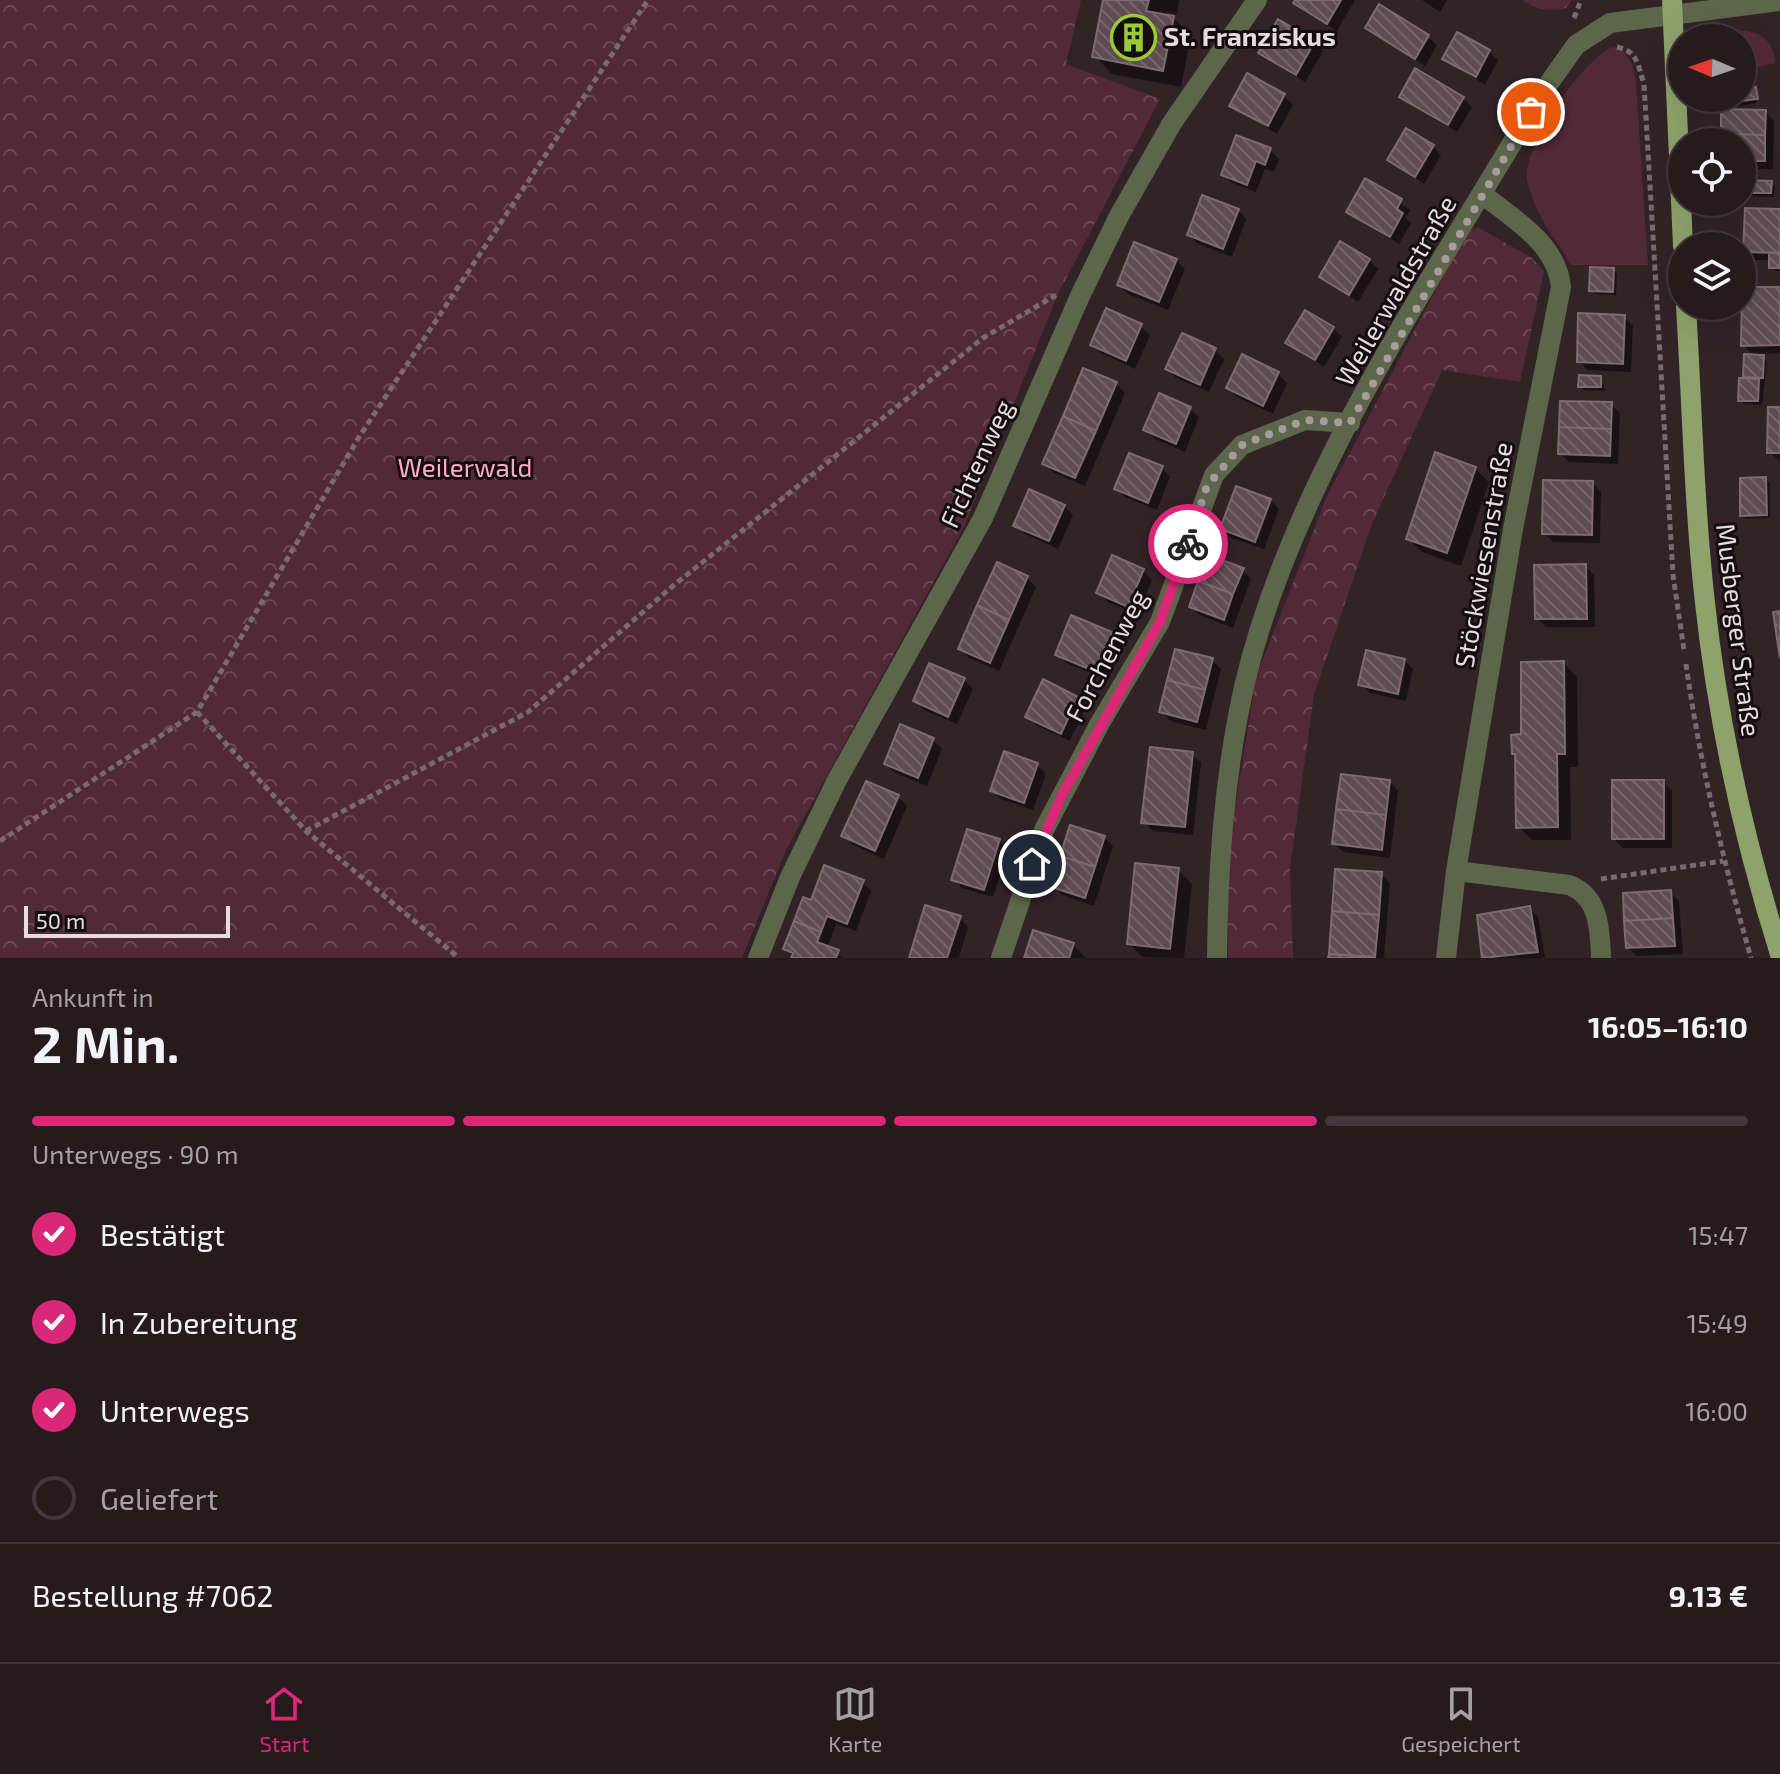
<!DOCTYPE html>
<html lang="de">
<meta charset="utf-8">
<style>
body{margin:0;font-family:"Exo 2",sans-serif;background:#32272a;color:#f1f3f6;height:100vh;display:flex;flex-direction:column;font-size:30px;white-space:nowrap}
*{box-sizing:border-box;margin:0}
p{font-size:26px;color:#a4a1a4}
.icon{flex:none;width:44px;height:44px;fill:none;stroke:currentColor;stroke-width:2;stroke-linecap:round;stroke-linejoin:round}
.map{position:relative;height:958px;overflow:hidden}
.side{display:flex;flex-direction:column;background:#261a1d;flex:1}
.side>*{flex:none}
.needle{width:52px;rotate:272deg}
.tools{position:absolute;left:1668px;top:24px;display:grid;gap:16px}
.tools a{display:grid;place-items:center;width:88px;height:88px;border-radius:50%;background:#261a1d;box-shadow:0 8px 32px #0002,0 0 0 2px #42383b;font-size:40px}
.scale{position:absolute;left:24px;bottom:20px;width:206px;box-sizing:border-box;padding-left:8px;border:4px solid #e6dbde;border-top:0;font-size:22px;line-height:28px;white-space:nowrap;color:#e6dbde;-webkit-text-stroke:6px #150e10;paint-order:stroke}
.pin{position:absolute;display:grid;place-items:center;width:68px;height:68px;color:#fff;margin:-34px;border:4px solid #fff;border-radius:50%;box-shadow:0 2px 8px #0007}
.courier{position:absolute;display:grid;place-items:center;width:80px;height:80px;margin:-40px;border:6px solid #db2777;border-radius:50%;background:#fff;color:#222;box-shadow:0 2px 10px #0007}
.summary em{font-style:normal;font-weight:700}
.summary div{display:flex;flex-direction:column-reverse}
.summary{display:flex;align-items:center;justify-content:space-between;height:136px;padding:0 32px}
h1{font-size:52px;font-weight:700;line-height:60px}
.bar{display:grid;grid-template-columns:repeat(4,1fr);gap:12px 8px;align-content:center;height:96px;padding:0 32px}
.bar i{height:10px;border-radius:6px;background:#42383b}
.bar .selected{background:#db2777}
.bar p{grid-column:span 4}
.line{display:flex;align-items:center;gap:20px;padding:0 32px;border-top:2px solid #42383b}
.line div{flex:1}
ol{padding:0 32px;list-style:none}
li{display:flex;align-items:center;gap:24px;height:88px}
li p{margin-inline-start:auto}
li .icon{padding:8px;border-radius:50%;background:#db2777;color:#fff;stroke-width:4}
li:last-child{color:#a4a1a4}
li i{width:44px;height:44px;border:4px solid #42383b;border-radius:50%}
.tab-bar{display:flex;justify-content:space-around;align-items:center;height:112px;border-top:2px solid #42383b;background:#261a1d;font-size:22px;color:#a4a1a4}
.tab-bar a{display:grid;justify-items:center;gap:4px}
.tab-bar .selected{color:#db2777}
.map>svg:first-child{display:block}
.green{fill:#522a37}
.forest{fill:url(#forest-crowns)}
.shadow{fill:#0007}
.building{fill:url(#building-back-hatch);stroke:#7e6b70;stroke-width:2}
.lines{fill:none;stroke-linecap:round;stroke-linejoin:round}
.path{stroke:#786a6e;stroke-width:5;stroke-dasharray:6 4;stroke-linecap:butt}
.minor{stroke:#5b664a;stroke-width:20}
.major{stroke:#8da36a;stroke-width:20}
.done{stroke:#a79b9e;stroke-width:8;stroke-dasharray:0 14.4}
.route{stroke:#db2777;stroke-width:10}
.labels{text-anchor:middle;stroke-width:6;stroke-linejoin:round;paint-order:stroke}
.poi-label{font-size:26px;font-weight:bold;fill:#e6dbde;stroke:#150e10;text-anchor:start}
.street-label{font-size:26px;fill:#e6dbde;stroke:#150e10}
.park-label{font-size:26px;fill:#feabc4;stroke:#150e10}
</style>
<div class="map">
<svg width="1780" height="958" viewBox="0 0 1780 958">
<defs>
<pattern id="forest-crowns" width="20" height="18" patternUnits="userSpaceOnUse" patternTransform="scale(2)"><rect width="20" height="18" fill="#522a37"/><path d="M2 6a3 3 0 1 1 6 0M12 15a3 3 0 1 1 6 0" fill="none" stroke="#6b4854"/></pattern>
<pattern id="building-back-hatch" width="6" height="6" patternUnits="userSpaceOnUse" patternTransform="scale(2)"><rect width="6" height="6" fill="#5e4c51"/><path d="M-1 5l2 2M0 0l6 6M5-1l2 2" fill="none" stroke="#75656a"/></pattern>
</defs>
<rect width="100%" height="100%" fill="#322327"/>
<!-- green -->
<path class="green" d="M1732 30C1755 30 1774 36 1775 63L1742 71V38H1717Z
M1612 47 1621 48 1632 64 1636 83 1648 265H1571C1553 235 1537 218 1528 184 1518 150 1582 61 1612 47Z"/>
<!-- forest -->
<path class="forest" d="M0 0H1081L1066 64 1160 99 1058 294 964 527 786 850 742 958H0Z
M1522 0H1572L1566 8C1548 12 1537 10 1522 0Z
M1479 228 1532 258 1544 271 1520 382 1442 370 1371 526 1314 695 1290 868 1293 958H1228L1227 857 1256 677 1328 494 1468 229Z"/>
<!-- shadow -->
<path class="shadow" d="M1106 0H1179L1177 14 1167 12 1166 17 1173 18 1191 36 1181 87 1112 74 1095 56Z
M1297 0H1355L1337 31 1304 12 1295 3Z
M1422 0H1447L1440 12Z
M1367 28 1428 37 1437 45 1425 66Z
M1314 42 1323 51 1305 82 1260 53Z
M1489 52 1498 60 1485 85 1445 59Z
M1247 76 1284 96 1293 105 1277 134 1232 105Z
M1755 89 1756 103 1739 106 1735 102V98H1742V91Z
M1402 96 1463 99 1472 107 1457 132Z
M1766 112 1774 121 1773 169H1742V142H1722Z
M1432 146 1441 155 1424 184 1390 160Z
M1270 150 1279 159 1274 172 1265 169 1256 192 1232 183 1223 174Z
M1365 180 1410 210 1405 218 1411 223 1399 244 1348 212Z
M1771 183 1775 187 1774 197 1753 196 1748 192Z
M1238 210 1246 219 1232 257 1198 244 1189 235Z
M1780 211V271H1775L1771 260H1754L1746 251Z
M1176 260 1185 269 1168 310 1128 294 1119 285Z
M1369 260 1378 269 1358 302 1321 277Z
M1613 270 1617 274 1616 295 1595 294 1591 290Z
M1780 289V353L1760 354 1767 361 1762 405 1744 404 1740 400 1746 356 1755 357 1743 345Z
M1107 311 1141 326 1150 335 1135 369 1101 353 1092 344Z
M1624 317 1633 326 1631 372 1588 370 1579 361Z
M1333 328 1342 337 1324 367 1288 342Z
M1183 335 1215 350 1224 359 1209 392 1176 378 1168 369Z
M1278 374 1287 383 1273 414 1237 397 1228 388Z
M1601 378 1605 391 1584 390 1580 386Z
M1116 384 1125 393 1085 486 1054 473 1045 464Z
M1611 404 1620 413 1618 464 1569 462 1560 454Z
M1190 409 1199 417 1185 452 1155 439 1146 430Z
M1780 409V461L1769 452Z
M1162 468 1170 477 1157 510 1125 497 1116 488Z
M1475 468 1489 482 1461 566 1422 552 1408 539Z
M1766 479 1770 483V518L1746 519 1742 515Z
M1592 483 1601 492 1600 543 1553 542 1544 533Z
M1270 500 1279 509 1264 549 1231 538 1222 529Z
M1064 506 1073 515 1058 549 1025 534 1016 525Z
M1113 558 1143 571 1152 580 1137 615 1108 602 1099 593Z
M998 565 1027 578 1036 587 999 671 969 658 960 649Z
M1585 566 1594 575 1595 627H1546L1537 618Z
M1242 570 1251 579 1233 628 1200 615 1191 606Z
M1111 634 1120 643 1105 679 1066 663 1057 654Z
M1212 660 1221 669 1206 730 1170 721 1161 712Z
M1404 660 1413 669 1406 701 1370 693 1361 684Z
M1564 663 1577 677 1578 767H1570L1571 840H1532L1518 827 1517 757 1514 753Z
M964 680 973 689 957 724 924 710 915 701Z
M1077 698 1086 707 1070 741 1036 725 1027 716Z
M933 740 942 749 927 786 895 773 886 764Z
M1192 754 1201 763 1193 835 1153 831 1144 822Z
M1037 765 1046 774 1033 810 1001 799 992 790Z
M1390 782 1398 791 1390 858 1343 852 1334 843Z
M1663 782 1672 791V848H1623L1614 839Z
M898 797 907 806 884 859 853 845 844 836Z
M1104 837 1113 846 1094 906 1062 895 1053 886Z
M999 841 1008 850 993 897 962 888 953 879Z
M1178 870 1192 884 1184 958 1142 957 1129 943Z
M1381 874 1390 883 1384 958H1330Z
M862 882 871 891 856 931 836 924 827 948 843 958H793L785 949 812 903Z
M1670 892 1679 901 1683 954 1637 956 1628 948Z
M1529 908 1538 917 1545 958H1486L1479 916Z
M960 918 968 927 959 958H911Z
M1073 945 1086 958H1026Z"/>
<!-- building -->
<path class="building" d="M1103 0H1149L1146 11 1174 16 1163 71 1092 57Z
M1295 0H1341L1327 24 1293 3Z
M1379 4 1429 35 1415 59 1365 28Z
M1278 19 1315 41 1296 75 1258 53Z
M1457 32 1490 50 1476 77 1442 59Z
M1415 68 1464 97 1448 125 1399 97Z
M1247 73 1285 94 1268 126 1229 106Z
M1756 87 1758 99 1734 102 1733 98H1742V89Z
M1721 109 1766 110 1765 135 1721 134Z
M1406 128 1434 145 1415 177 1387 160Z
M1721 134 1765 135V161H1742V142H1720Z
M1236 135 1271 148 1265 165 1256 161 1247 185 1221 175Z
M1365 178 1402 199 1397 209 1403 213 1390 237 1346 212Z
M1747 180 1772 181 1771 193H1746Z
M1202 195 1239 209 1223 249 1187 235Z
M1745 208 1780 209V253L1743 252Z
M1340 241 1370 259 1349 295 1319 277Z
M1134 242 1177 259 1159 302 1117 285Z
M1769 253H1780V268H1769Z
M1590 267 1614 268 1613 292 1589 291Z
M1742 287H1780V345L1741 346Z
M1106 308 1142 324 1126 361 1090 345Z
M1305 310 1334 327 1315 360 1285 343Z
M1578 313 1625 315 1623 364 1577 362Z
M1182 333 1216 348 1200 385 1165 369Z
M1242 354 1279 372 1263 406 1226 388Z
M1744 354 1764 355 1763 378 1743 377Z
M1083 368 1117 382 1096 431 1063 416Z
M1579 375 1601 376V387H1578Z
M1739 378 1759 379 1758 401H1738Z
M1159 393 1191 407 1176 444 1143 430Z
M1560 401 1612 402 1611 429 1559 427Z
M1768 407H1780V453H1767Z
M1063 416 1096 431 1075 478 1042 464Z
M1559 427 1611 429 1610 456 1558 454Z
M1435 452 1476 467 1447 553 1406 539Z
M1129 453 1163 466 1148 503 1114 489Z
M1766 477 1767 515 1740 516V478Z
M1543 480 1593 481 1592 535 1542 534Z
M1236 486 1271 499 1255 542 1220 529Z
M1029 489 1065 505 1049 541 1013 526Z
M1112 555 1144 569 1128 607 1096 593Z
M1208 555 1244 568 1233 594 1198 581Z
M997 562 1028 576 1009 620 977 605Z
M1586 564 1587 619H1535L1534 565Z
M1198 581 1233 594 1224 620 1189 607Z
M977 605 1009 620 990 663 958 649Z
M1780 611V658L1773 612Z
M1071 615 1112 632 1096 672 1055 655Z
M1175 649 1213 658 1205 690 1167 680Z
M1366 650 1405 659 1398 694 1358 685Z
M1564 661 1565 754H1557L1558 827 1516 828 1515 754H1512L1511 735 1521 734V662Z
M929 663 965 678 948 717 913 701Z
M1043 679 1078 697 1061 734 1025 717Z
M1167 680 1205 690 1197 722 1159 712Z
M900 724 934 738 918 778 884 764Z
M1150 747 1193 752 1185 827 1141 823Z
M1004 751 1038 763 1024 803 990 791Z
M1341 774 1390 780 1386 815 1336 809Z
M1612 780H1664V839H1612Z
M866 781 899 795 875 851 841 836Z
M1336 809 1386 815 1382 850 1332 844Z
M1070 825 1105 836 1095 867 1060 856Z
M967 829 1000 839 984 890 951 880Z
M1060 856 1095 867 1085 898 1051 887Z
M1135 863 1179 868 1170 949 1127 944Z
M824 865 864 880 847 924 827 916 821 932 794 921 803 897 811 900Z
M1335 869 1382 872 1379 915 1332 911Z
M1671 890 1673 918 1624 921 1623 893Z
M925 905 961 916 947 958H909Z
M1530 906 1538 952 1482 958 1477 915Z
M1332 911 1379 915 1375 957 1329 954Z
M1673 918 1675 946 1626 948 1624 921Z
M794 921 821 932 817 942 839 950 836 958H791L793 953 783 949Z
M1033 930 1074 943 1069 958H1024Z
M1329 954 1375 957V958H1328Z"/>
<g class="lines">
<!-- path -->
<path class="path" d="M1574 18 1581 0
M1617 47C1638 51 1638 66 1644 84L1673 575 1684 650
M1686 664C1700 764 1723 860 1751 958
M197 712 306 831 459 958
M306 831 528 712 674 585 983 338 1056 295
M0 841 197 712 359 437 648 0
M1601 879 1723 861"/>
<!-- minor -->
<path class="minor" d="M1456 871 1569 885C1599 896 1600 929 1601 958
M758 958 790 877 837 780 983 518 1080 296 1119 216 1172 123 1257 0
M1001 958 1044 830 1100 723 1160 622 1214 475 1242 445 1305 420 1350 423
M1217 958C1218 866 1224 777 1244 687 1292 479 1435 276 1542 93L1576 45 1610 23 1780 1
M1446 958 1456 871 1513 529 1561 287C1557 244 1514 219 1482 194"/>
<!-- major -->
<path class="major" d="M1672 0 1683 246
M1686 306C1692 405 1694 505 1705 603 1718 722 1744 840 1780 954"/>
</g>
<g class="lines">
<!-- done -->
<path class="done" d="M1188 544 1207 486 1242 445 1305 420 1350 423 1531 112"/>
<!-- route -->
<path class="route" d="M1032 864 1063 793 1160 622 1188 544"/>
</g>
<!-- icons -->
<defs>
<symbol id="building-ring" viewBox="-11 -11 22 22"><circle r="9.5" fill="#150e10" stroke="#9bcb33" stroke-width="1.5"/><path d="M-4-6H4V6H1V3H-1V6H-4ZM-2.5-4.3h1.7v1.8h-1.7ZM.8-4.3h1.7v1.8H.8ZM-2.5-1h1.7V.8h-1.7ZM.8-1h1.7V.8H.8Z" fill="#9bcb33"/></symbol>
</defs>
<g fill-rule="evenodd">
<use href="#building-ring" x="1108" y="12" width="51" height="51"/>
</g>
<g class="labels">
<!-- poi labels -->
<g class="poi-label">
<text x="1164" y="46">St. Franziskus</text>
</g>
<!-- street labels -->
<g class="street-label">
<text transform="translate(1396 291) rotate(-60)" y="9">Weilerwaldstraße</text>
<text transform="translate(977 464) rotate(-65)" y="9">Fichtenweg</text>
<text transform="translate(1484 555) rotate(-80)" y="9">Stöckwiesenstraße</text>
<text transform="translate(1738 630) rotate(83)" y="9">Musberger Straße</text>
<text transform="translate(1107 656) rotate(-62)" y="9">Forchenweg</text>
</g>
<!-- park labels -->
<g class="park-label">
<text x="465" y="477">Weilerwald</text>
</g>
</g>
</svg>
<div class="tools">
<a><svg class="needle" viewBox="-14 -14 28 28"><path d="M0-13l5 13h-10z" fill="#e53935"/><path d="M0 13l5-13h-10z" fill="#a4a1a4"/></svg></a>
<a><svg class="icon" aria-label="locate" viewBox="0 0 24 24"><circle cx="12" cy="12" r="6"/><path d="M12 2v4M12 18v4M2 12h4M18 12h4"/></svg></a>
<a><svg class="icon" aria-label="layers" viewBox="0 0 24 24"><path d="M12 4l9 5-9 5-9-5zM3 14l9 5 9-5"/></svg></a>
</div>
<div class="scale">50 m</div>
<div class="pin" style="left:1531px;top:112px;background:#ea580c"><svg class="icon" aria-label="bag" viewBox="0 0 24 24"><path d="M5 8h14l-1 12H6zM9 8a3 3 0 0 1 6 0"/></svg></div>
<div class="pin" style="left:1032px;top:864px;background:#1f2937"><svg class="icon" aria-label="home" viewBox="0 0 24 24"><path d="M3 11l9-7 9 7M6 9v11h12V9"/></svg></div>
<div class="courier" style="left:1188px;top:544px"><svg class="icon" aria-label="bike" viewBox="0 0 24 24"><circle cx="6" cy="16" r="4"/><circle cx="18" cy="16" r="4"/><path d="M6 16l4-8h5l3 8M10 8l3 8H6M13 5h3"/></svg></div>
</div>
<section class="side">
<div class="summary"><div><h1>2 Min.</h1><p>Ankunft in</p></div><em>16:05–16:10</em></div>
<div class="bar"><i class="selected"></i><i class="selected"></i><i class="selected"></i><i></i><p>Unterwegs · 90 m</p></div>
<ol>
<li><svg class="icon" aria-label="check" viewBox="0 0 24 24"><path d="M5 12l5 5 9-10"/></svg>Bestätigt<p>15:47</p></li>
<li><svg class="icon" aria-label="check" viewBox="0 0 24 24"><path d="M5 12l5 5 9-10"/></svg>In Zubereitung<p>15:49</p></li>
<li><svg class="icon" aria-label="check" viewBox="0 0 24 24"><path d="M5 12l5 5 9-10"/></svg>Unterwegs<p>16:00</p></li>
<li><i></i>Geliefert</li>
</ol>
<div class="line" style="height:104px"><div>Bestellung #7062</div><b>9.13 €</b></div>
</section>
<nav class="tab-bar">
<a class="selected"><svg class="icon" aria-label="home" viewBox="0 0 24 24"><path d="M3 11l9-7 9 7M6 9v11h12V9"/></svg>Start</a>
<a><svg class="icon" aria-label="map" viewBox="0 0 24 24"><path d="M3 6l6-2 6 2 6-2v14l-6 2-6-2-6 2zM9 4v14M15 6v14"/></svg>Karte</a>
<a><svg class="icon" aria-label="saved" viewBox="0 0 24 24"><path d="M7 4h10v16l-5-4-5 4z"/></svg>Gespeichert</a>
</nav>
